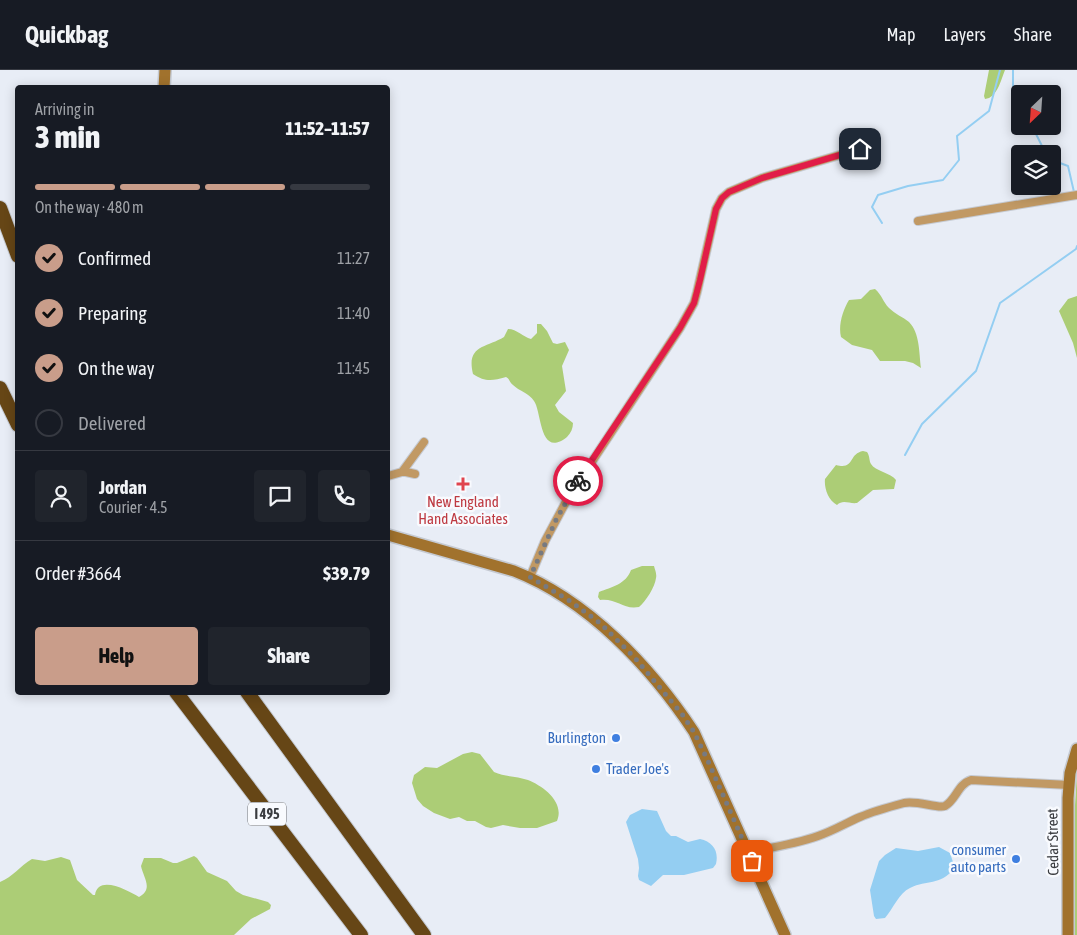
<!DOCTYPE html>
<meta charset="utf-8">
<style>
body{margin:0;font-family:"Asap Condensed",sans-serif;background:#20242c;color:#f1f3f6;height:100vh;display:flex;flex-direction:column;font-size:19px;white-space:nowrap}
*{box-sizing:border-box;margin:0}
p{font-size:16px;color:#9ea1a6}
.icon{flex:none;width:28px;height:28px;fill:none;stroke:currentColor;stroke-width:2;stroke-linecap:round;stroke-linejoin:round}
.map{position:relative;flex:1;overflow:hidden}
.side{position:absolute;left:15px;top:15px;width:375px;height:610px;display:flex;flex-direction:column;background:#171b24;border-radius:5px;box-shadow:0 2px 12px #0003}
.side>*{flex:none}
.needle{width:32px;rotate:205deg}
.fabs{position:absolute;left:1011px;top:15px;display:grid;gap:10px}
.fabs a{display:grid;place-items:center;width:50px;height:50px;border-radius:5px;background:#171b24;box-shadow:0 2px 12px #0003;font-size:25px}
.pin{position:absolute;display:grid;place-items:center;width:42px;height:42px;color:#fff;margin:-21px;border-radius:10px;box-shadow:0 2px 8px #0006}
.courier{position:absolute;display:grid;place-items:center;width:50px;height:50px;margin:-25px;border:4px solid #e11d48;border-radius:50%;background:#fff;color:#222;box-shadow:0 1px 6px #0007}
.head em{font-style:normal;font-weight:800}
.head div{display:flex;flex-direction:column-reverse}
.head{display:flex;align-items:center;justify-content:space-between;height:85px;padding:0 20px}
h1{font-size:32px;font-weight:800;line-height:38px}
.bar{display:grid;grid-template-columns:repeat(4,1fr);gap:8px 5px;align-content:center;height:60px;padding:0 20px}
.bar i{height:6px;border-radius:4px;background:#363941}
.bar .current{background:#c99d8a}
.bar p{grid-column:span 4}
.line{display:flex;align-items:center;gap:12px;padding:0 20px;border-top:1px solid #363941}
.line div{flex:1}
.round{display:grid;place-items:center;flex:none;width:52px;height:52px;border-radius:5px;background:#20242c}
ol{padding:0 20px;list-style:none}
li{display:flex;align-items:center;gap:15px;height:55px}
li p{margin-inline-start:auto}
li .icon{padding:5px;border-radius:50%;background:#c99d8a;color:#111;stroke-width:4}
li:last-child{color:#9ea1a6}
li i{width:28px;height:28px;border:2px solid #363941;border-radius:50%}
.primary-button{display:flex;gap:10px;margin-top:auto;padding:10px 20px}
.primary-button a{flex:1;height:58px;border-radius:5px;background:#c99d8a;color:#111;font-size:20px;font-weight:800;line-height:58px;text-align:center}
.primary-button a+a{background:#20242c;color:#f1f3f6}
header{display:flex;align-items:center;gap:30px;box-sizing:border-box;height:70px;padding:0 25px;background:#171b24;border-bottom:1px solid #363941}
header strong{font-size:24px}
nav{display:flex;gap:28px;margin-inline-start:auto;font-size:18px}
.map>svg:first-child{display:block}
.green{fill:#accd76}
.water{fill:#94cef2}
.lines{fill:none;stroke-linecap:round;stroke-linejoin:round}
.stream{stroke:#94cef2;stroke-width:2}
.street-casing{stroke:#c5cad2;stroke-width:10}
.secondary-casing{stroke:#c5cad2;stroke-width:14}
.highway-casing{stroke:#c5cad2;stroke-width:16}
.street{stroke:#c19964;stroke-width:8}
.secondary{stroke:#a1722d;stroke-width:11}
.highway{stroke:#664616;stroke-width:14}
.done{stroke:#777a80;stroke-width:5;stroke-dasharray:0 9}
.route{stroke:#e11d48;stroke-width:6}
.health-dot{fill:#e0444e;stroke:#f8fafe;stroke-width:2}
.shop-dot{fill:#3f7fe0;stroke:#f8fafe;stroke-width:2}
.labels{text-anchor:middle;stroke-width:5;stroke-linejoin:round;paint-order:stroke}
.shield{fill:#f8fafe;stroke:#737579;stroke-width:1}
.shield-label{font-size:14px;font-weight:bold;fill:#3a3c40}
.health-label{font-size:15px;fill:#be3a42;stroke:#f8fafe}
.shop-label{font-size:15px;fill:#366cbe;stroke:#f8fafe;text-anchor:end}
.street-label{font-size:15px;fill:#3a3c40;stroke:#f8fafe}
</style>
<header>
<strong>Quickbag</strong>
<nav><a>Map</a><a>Layers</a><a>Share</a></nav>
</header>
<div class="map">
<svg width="1077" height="865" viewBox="0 0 1077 865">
<rect width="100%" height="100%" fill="#e8edf6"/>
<!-- green -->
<path class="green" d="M989 0H1005C1001 10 997 28 985 29L984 26Z
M875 219C882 225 883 232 889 238 895 244 903 247 909 252 920 263 919 283 921 298L913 293 905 291H880L872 280 852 275 841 267C838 255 843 240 849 230L861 229 870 220Z
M1077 226V288L1073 273 1059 241 1068 229Z
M537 254H541L547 261 553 273 557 274 565 272 569 280 562 296 566 321 555 335 559 342 573 353C573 358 571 363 567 367 539 389 542 342 534 331 529 323 519 321 513 315 509 312 510 309 506 307 492 311 485 312 473 304 466 275 486 278 504 267L508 259C517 259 523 267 531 269L537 263Z
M863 381 867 382C870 386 869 391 871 394 875 401 891 403 896 410L894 419 873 420 857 433C849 434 843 429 837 435 828 430 824 418 825 409L836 395C855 400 848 384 863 381Z
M642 496H654C655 500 657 504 656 508 655 517 646 531 639 537 623 540 617 528 600 530L598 527 599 522C612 517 626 514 631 500Z
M472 682 480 684 494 702C505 707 517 706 528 710 543 716 565 732 557 751L537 758H520L503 755 491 758 486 757 475 751H467L459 747 450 749 434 743 423 736 417 729 412 713 414 705 425 697 437 698 463 684Z
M1077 704V865H1075V735Z
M194 786 197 788 207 802 227 811 236 821 243 825 268 832 271 835 270 839 251 849 234 865H0V812C13 807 20 796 32 789L45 791 61 787 70 790 77 810 93 825H95C98 804 129 821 139 827 154 819 143 807 141 796L144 788H161L173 793H177Z"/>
<!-- water -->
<path class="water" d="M642 739 657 741 666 761 671 766H676L688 772 700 769C713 772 719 781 716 794L713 798 684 805H663L651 816 639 810 638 806 639 798 638 789 626 752 630 745Z
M939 777 950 783 955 798C938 817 928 809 910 818 899 823 893 839 885 848L876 849 874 846 870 820 879 791 885 785 896 778 918 781Z"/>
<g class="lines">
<!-- stream -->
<path class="stream" d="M1013 0V16L1020 31
M1032 56 1046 84
M1052 90 1068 96 1074 122
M882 153 872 137 878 125 908 116 943 110 959 90 957 66 989 41 1000 0
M905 385 922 354 976 301 1000 233 1076 179 1077 176"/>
<defs>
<path id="street" d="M918 151 1077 125
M415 404 406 402H402L424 372
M388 406 402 402
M530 507 545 471 568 428 680 258 694 233 697 222 716 139 722 128 729 122 762 108 860 79
M748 782C771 778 795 774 818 766 833 761 846 753 860 747 874 741 889 737 904 733 917 730 938 739 945 736 956 730 958 714 971 710L1069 715"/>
<path id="secondary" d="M164 18 165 0
M388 465 514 501C588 530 651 597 694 662L785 865
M1068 865V728L1070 703 1077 679"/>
<path id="highway" d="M0 138 18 186
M0 318 18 355
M176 622 361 865
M247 622 424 865"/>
</defs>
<!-- street casing -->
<use href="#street" class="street-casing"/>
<!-- secondary casing -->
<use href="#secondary" class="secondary-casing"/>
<!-- highway casing -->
<use href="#highway" class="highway-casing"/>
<!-- street -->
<use href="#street" class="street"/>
<!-- secondary -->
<use href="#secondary" class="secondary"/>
<!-- highway -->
<use href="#highway" class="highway"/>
</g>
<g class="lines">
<!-- done -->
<path class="done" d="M578 411 556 450 530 507 570 531 600 553 635 588 682 644 694 662 708 691 752 791"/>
<!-- route -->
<path class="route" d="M578 411 680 258 694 233 700 210 716 139 722 128 729 122 762 108 860 79"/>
</g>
<!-- markers -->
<path class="health-dot" d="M460.5 406.5h5v5h5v5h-5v5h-5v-5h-5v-5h5z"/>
<g class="shop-dot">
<circle cx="616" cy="668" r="5"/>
<circle cx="596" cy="699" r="5"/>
<circle cx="1016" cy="789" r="5"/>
</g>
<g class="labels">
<!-- shield labels -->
<rect class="shield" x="248" y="732.5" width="38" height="23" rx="4"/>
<g class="shield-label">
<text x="267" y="749">I 495</text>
</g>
<!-- health labels -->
<g class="health-label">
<text x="463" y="437">New England<tspan x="463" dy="17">Hand Associates</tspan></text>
</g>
<!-- shop labels -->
<g class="shop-label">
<text x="606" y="673">Burlington</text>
<text x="606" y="704" text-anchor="start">Trader Joe's</text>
<text x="1006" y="785">consumer<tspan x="1006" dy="17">auto parts</tspan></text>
</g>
<!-- street labels -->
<g class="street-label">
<text transform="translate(1053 772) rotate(-91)" y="5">Cedar Street</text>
</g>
</g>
</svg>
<div class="fabs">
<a><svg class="needle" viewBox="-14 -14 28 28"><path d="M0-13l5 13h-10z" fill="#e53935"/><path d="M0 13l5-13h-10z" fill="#9ea1a6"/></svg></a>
<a><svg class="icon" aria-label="layers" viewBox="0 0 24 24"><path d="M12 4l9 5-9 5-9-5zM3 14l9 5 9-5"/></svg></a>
</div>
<div class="pin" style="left:752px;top:791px;background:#ea580c"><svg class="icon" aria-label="bag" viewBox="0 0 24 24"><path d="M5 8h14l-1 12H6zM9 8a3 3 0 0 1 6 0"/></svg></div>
<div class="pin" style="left:860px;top:79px;background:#1f2937"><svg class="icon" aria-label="home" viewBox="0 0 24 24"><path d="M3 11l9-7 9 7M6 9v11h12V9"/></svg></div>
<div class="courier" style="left:578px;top:411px"><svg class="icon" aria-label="bike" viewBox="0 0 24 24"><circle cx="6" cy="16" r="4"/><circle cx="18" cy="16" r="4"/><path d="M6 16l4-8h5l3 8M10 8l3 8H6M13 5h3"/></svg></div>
<section class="side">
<div class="head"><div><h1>3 min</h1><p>Arriving in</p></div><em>11:52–11:57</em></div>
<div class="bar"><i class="current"></i><i class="current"></i><i class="current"></i><i></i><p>On the way · 480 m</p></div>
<ol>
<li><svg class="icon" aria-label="check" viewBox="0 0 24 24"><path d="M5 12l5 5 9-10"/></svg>Confirmed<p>11:27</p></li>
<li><svg class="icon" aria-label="check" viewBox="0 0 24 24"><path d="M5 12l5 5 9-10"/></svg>Preparing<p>11:40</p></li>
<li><svg class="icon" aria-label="check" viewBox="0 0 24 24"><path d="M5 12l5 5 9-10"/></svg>On the way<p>11:45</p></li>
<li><i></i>Delivered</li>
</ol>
<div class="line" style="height:90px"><a class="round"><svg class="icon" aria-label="person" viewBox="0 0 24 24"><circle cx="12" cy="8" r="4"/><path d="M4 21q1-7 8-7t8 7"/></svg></a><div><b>Jordan</b><p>Courier · 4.5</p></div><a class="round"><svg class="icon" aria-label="chat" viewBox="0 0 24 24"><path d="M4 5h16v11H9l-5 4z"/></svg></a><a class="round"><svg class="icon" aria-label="phone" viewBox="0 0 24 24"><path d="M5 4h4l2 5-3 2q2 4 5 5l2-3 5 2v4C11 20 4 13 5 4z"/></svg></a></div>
<div class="line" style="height:65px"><div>Order #3664</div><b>$39.79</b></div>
<div class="primary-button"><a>Help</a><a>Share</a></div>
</section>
</div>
